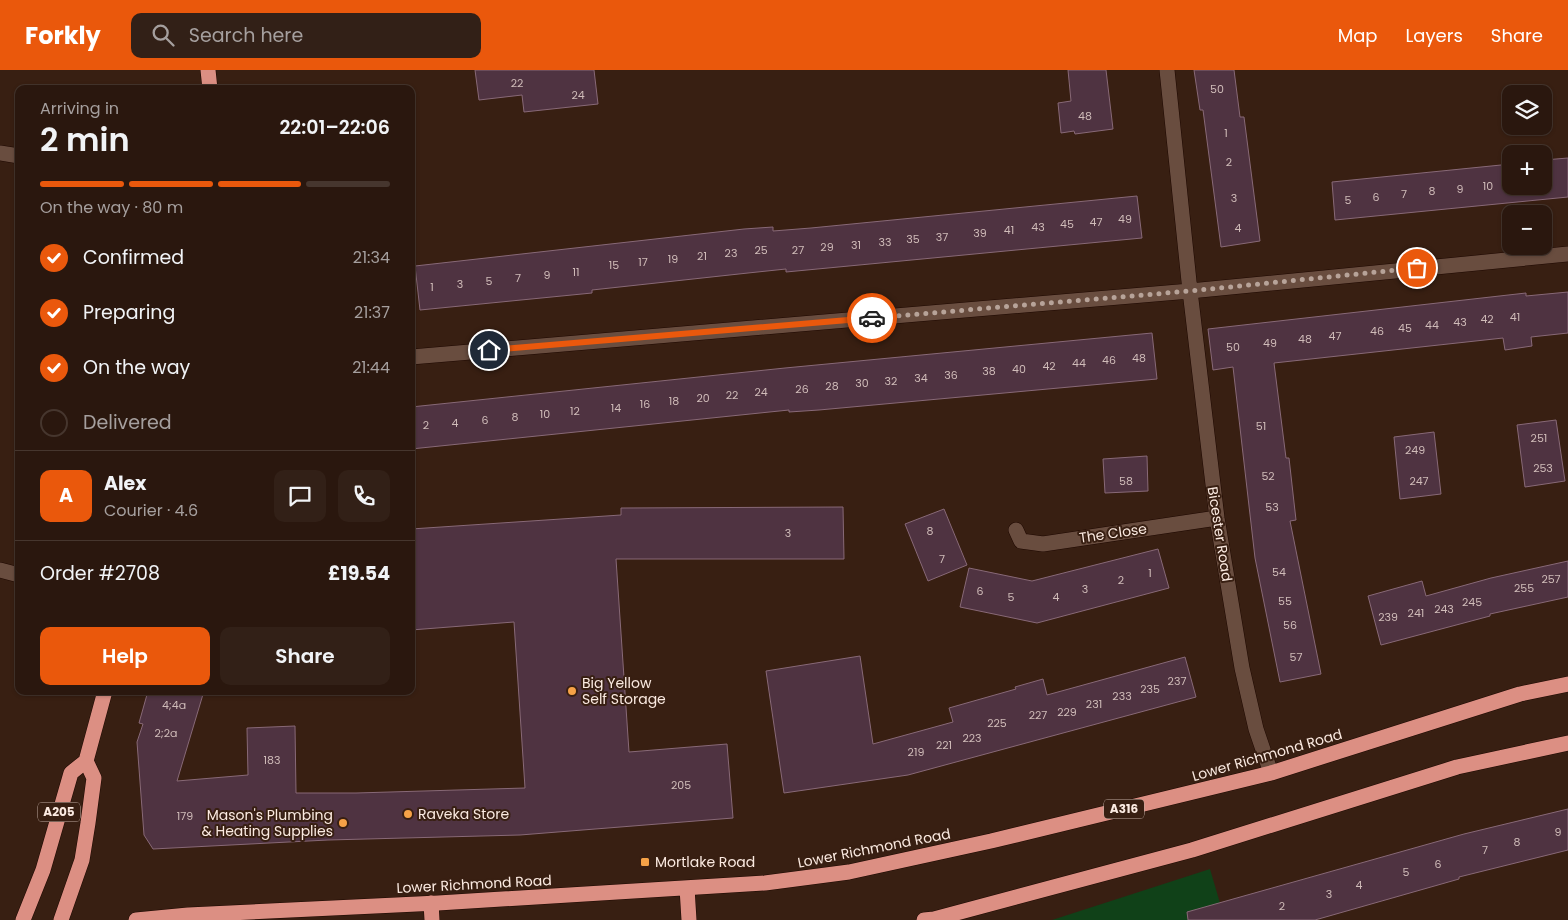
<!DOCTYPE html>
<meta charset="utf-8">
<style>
body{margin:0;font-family:Poppins,sans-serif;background:#322017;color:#f1f3f6;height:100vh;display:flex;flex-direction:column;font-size:19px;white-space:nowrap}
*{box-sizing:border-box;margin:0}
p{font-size:16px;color:#a59f9e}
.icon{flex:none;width:28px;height:28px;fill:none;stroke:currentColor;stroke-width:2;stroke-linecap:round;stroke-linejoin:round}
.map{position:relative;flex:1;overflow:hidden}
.sheet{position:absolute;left:15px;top:15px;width:400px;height:610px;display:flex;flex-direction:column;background:#2a170e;border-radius:10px;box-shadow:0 1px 4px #0004,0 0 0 1px #46362e}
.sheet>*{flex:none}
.controls{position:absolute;left:1502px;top:15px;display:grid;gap:10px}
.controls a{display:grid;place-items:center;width:50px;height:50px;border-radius:10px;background:#2a170e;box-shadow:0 1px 4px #0004,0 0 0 1px #46362e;font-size:25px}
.pin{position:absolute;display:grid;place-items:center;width:42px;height:42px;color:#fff;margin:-21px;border:2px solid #fff;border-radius:50%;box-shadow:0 1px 5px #0007}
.courier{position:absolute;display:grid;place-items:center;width:50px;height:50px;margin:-25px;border:4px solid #ea580c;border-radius:50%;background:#fff;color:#222;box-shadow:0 1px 6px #0007}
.headline em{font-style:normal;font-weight:600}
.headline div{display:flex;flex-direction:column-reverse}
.headline{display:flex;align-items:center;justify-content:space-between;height:85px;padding:0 25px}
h1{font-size:32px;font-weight:600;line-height:38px}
.bar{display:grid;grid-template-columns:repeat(4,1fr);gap:8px 5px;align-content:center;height:60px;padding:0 25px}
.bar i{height:6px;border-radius:4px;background:#46362e}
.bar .on{background:#ea580c}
.bar p{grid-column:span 4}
.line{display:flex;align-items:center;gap:12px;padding:0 25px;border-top:1px solid #46362e}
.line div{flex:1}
.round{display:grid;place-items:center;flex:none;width:52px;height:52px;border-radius:10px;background:#322017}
ol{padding:0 25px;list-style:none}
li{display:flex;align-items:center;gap:15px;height:55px}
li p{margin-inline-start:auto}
li .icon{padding:5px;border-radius:50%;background:#ea580c;color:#fff;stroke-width:4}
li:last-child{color:#a59f9e}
li i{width:28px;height:28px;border:2px solid #46362e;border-radius:50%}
.primary-button{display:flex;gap:10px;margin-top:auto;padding:10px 25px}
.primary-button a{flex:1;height:58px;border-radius:10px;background:#ea580c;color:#fff;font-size:20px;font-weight:600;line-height:58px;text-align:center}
.primary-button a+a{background:#322017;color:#f1f3f6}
header{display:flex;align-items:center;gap:30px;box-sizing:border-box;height:70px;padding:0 25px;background:#ea580c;color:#fff}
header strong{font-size:24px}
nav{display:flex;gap:28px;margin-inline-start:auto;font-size:18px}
.search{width:350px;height:45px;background:#322017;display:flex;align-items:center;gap:12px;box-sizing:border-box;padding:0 18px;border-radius:10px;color:#a59f9e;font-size:19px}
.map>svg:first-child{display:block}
.green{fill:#104118}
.building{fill:#4f3341;stroke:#886977}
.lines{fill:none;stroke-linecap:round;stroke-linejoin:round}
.street-casing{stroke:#1e0800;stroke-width:16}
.highway-casing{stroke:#1e0800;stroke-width:16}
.street{stroke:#694d3f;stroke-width:15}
.highway{stroke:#dc8f83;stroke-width:15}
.done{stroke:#b7a399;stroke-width:5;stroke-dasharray:0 9}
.route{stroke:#ea580c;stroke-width:6}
.poi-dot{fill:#f6a247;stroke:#381f12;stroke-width:2}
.labels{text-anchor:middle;stroke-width:4;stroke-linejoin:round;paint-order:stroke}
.number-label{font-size:11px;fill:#d0bcb9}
.shield{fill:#381f12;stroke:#c0ada3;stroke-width:1}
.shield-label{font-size:12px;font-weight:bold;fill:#fbeae1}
.street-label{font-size:14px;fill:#fbeae1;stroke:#381f12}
.poi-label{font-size:14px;fill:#fbeae1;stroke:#381f12;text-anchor:start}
</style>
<header>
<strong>Forkly</strong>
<div class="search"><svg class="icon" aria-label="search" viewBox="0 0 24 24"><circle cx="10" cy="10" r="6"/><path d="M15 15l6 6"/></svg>Search here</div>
<nav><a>Map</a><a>Layers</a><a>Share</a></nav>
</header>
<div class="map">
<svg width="1568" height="850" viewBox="0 0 1568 850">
<rect width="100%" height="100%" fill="#381f12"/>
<!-- green -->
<path class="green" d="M1210 799 1225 850H1052Z"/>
<!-- building -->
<path class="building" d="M475 0H594L598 34 524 42 522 25 479 30Z
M1068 0H1106L1113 59 1075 64 1074 61 1061 63 1058 33 1071 31Z
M1194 0H1234L1240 47H1244L1260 171 1221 177 1203 40H1200Z
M1568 88V127L1335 150 1332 112 1511 94V116H1544V90Z
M1137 126 1142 168 786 202V199L748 203 592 220V223L420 240 415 196 744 159 773 157V161L811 158Z
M1568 222V263L1531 267 1532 276 1505 280 1503 268 1274 293 1286 388H1289L1296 450 1290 451 1321 604 1280 612 1255 488 1233 297 1213 300 1208 259 1526 223V226Z
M1152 263 1157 309 819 340 789 342V340L411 379V337L785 298Z
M1556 350 1565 411 1525 417 1517 355Z
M1434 362 1441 424 1400 429 1394 367Z
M1147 386 1148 421 1105 423 1103 389Z
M843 437 844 489H616L629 682 727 674 733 748 520 765 328 770 153 779 144 765 137 672 143 654 139 653 148 621H204L177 711 248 705 247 658 295 656 296 723H356L525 718 514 552 411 560V459L621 445V438Z
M944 439 967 495 928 511 905 454Z
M1158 479 1169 518 1037 553 960 537 969 498 1032 511Z
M1568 491V527L1490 544V546L1381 575 1368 526 1422 511 1426 526 1491 508Z
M860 586 873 674 953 652 949 638 1016 619 1015 617 1043 609 1047 625 1185 587 1196 627 908 705 784 723 766 601Z
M1568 739V780L1459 807V809L1315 850H1188L1187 842 1464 764Z"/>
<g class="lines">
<defs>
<path id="street" d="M1167 0 1190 221 1217 448 1242 598 1256 659 1271 703
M0 83 19 86
M411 287 1190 221 1568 184
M1016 460 1021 471 1043 474 1217 448
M0 500 19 505"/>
<path id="highway" d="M208 0 210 19
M687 818 689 850
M431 833 432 850
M23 850 43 800 71 703 86 691 105 621
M61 850 82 790 88 753 94 708 86 691
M136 850 188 845 438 833 765 813 849 802 991 771 1271 703 1520 624 1568 614
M924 850 934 849 1192 780 1457 697 1568 673"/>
</defs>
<!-- street casing -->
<use href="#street" class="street-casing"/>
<!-- highway casing -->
<use href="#highway" class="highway-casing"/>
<!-- street -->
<use href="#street" class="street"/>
<!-- highway -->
<use href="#highway" class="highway"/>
</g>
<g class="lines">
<!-- done -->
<path class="done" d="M872 248 1190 221 1417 198"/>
<!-- route -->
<path class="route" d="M489 280 872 248"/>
</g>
<!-- markers -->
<g class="poi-dot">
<circle cx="572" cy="621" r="5"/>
<circle cx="408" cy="744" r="5"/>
<circle cx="343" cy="753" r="5"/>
<rect x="640" y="787" width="10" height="10" rx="2.5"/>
</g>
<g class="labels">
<!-- number labels -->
<g class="number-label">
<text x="517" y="17">22</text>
<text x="1217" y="23">50</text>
<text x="578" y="29">24</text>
<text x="1085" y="50">48</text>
<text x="1226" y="67">1</text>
<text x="1229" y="96">2</text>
<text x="1488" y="120">10</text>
<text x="1460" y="123">9</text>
<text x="1432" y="125">8</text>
<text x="1404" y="128">7</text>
<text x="1376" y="131">6</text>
<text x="1234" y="132">3</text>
<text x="1348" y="134">5</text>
<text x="1125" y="153">49</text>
<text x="1096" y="156">47</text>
<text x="1067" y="158">45</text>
<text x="1038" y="161">43</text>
<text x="1238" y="162">4</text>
<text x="1009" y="164">41</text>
<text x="980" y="167">39</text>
<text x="942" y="171">37</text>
<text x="913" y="173">35</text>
<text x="885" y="176">33</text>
<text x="856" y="179">31</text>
<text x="827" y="181">29</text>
<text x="761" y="184">25</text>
<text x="798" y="184">27</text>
<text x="731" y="187">23</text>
<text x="702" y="190">21</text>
<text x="673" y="193">19</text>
<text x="643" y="196">17</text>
<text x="614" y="199">15</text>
<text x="576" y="206">11</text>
<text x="547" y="209">9</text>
<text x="518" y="212">7</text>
<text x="489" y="215">5</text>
<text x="460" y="218">3</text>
<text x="432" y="221">1</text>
<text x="1515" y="251">41</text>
<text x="1487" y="253">42</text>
<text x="1460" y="256">43</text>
<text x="1432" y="259">44</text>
<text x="1405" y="262">45</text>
<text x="1377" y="265">46</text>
<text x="1335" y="270">47</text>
<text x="1305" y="273">48</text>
<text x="1270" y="277">49</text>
<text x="1233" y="281">50</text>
<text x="1139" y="292">48</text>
<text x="1109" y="294">46</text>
<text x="1079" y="297">44</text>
<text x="1049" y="300">42</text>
<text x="1019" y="303">40</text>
<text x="989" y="305">38</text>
<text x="951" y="309">36</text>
<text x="921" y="312">34</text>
<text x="891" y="315">32</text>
<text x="862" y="317">30</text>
<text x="832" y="320">28</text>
<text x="802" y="323">26</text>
<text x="761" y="326">24</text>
<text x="732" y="329">22</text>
<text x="703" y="332">20</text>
<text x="674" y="335">18</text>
<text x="645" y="338">16</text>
<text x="616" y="342">14</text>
<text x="575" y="345">12</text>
<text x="545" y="348">10</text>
<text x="515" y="351">8</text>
<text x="485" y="354">6</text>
<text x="455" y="357">4</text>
<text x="426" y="359">2</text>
<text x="1261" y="360">51</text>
<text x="1539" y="372">251</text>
<text x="1415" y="384">249</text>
<text x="1543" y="402">253</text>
<text x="1268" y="410">52</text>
<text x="1126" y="415">58</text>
<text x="1419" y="415">247</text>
<text x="1272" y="441">53</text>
<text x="930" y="465">8</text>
<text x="788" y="467">3</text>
<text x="942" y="493">7</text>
<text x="1279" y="506">54</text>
<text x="1150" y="507">1</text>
<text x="1551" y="513">257</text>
<text x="1121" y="514">2</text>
<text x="1524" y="522">255</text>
<text x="1085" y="523">3</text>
<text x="980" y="525">6</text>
<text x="1011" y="531">5</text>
<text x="1056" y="531">4</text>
<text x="1285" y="535">55</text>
<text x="1472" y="536">245</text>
<text x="1444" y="543">243</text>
<text x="1416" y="547">241</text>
<text x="1388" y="551">239</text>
<text x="1290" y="559">56</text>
<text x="1296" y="591">57</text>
<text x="1177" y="615">237</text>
<text x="1150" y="623">235</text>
<text x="1122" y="630">233</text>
<text x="1094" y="638">231</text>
<text x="174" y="639">4;4a</text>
<text x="1067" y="646">229</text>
<text x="1038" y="649">227</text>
<text x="997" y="657">225</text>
<text x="166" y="667">2;2a</text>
<text x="972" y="672">223</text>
<text x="944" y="679">221</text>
<text x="916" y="686">219</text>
<text x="272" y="694">183</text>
<text x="681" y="719">205</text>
<text x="185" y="750">179</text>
<text x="1558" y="766">9</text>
<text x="1517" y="776">8</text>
<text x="1485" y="784">7</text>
<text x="1438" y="798">6</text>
<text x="1406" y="806">5</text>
<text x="1359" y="819">4</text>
<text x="1329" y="828">3</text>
<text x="1282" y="840">2</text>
</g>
<!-- shield labels -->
<g class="shield">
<rect x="1104" y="729.5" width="40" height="19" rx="4"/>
<rect x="38" y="732.5" width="42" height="19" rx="4"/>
</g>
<g class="shield-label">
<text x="1124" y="743">A316</text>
<text x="59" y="746">A205</text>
</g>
<!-- street labels -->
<g class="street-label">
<text transform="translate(1113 463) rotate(-8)" y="5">The Close</text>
<text transform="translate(1220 464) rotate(81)" y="5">Bicester Road</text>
<text transform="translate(1267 685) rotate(-16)" y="5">Lower Richmond Road</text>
<text transform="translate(874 778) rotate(-11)" y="5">Lower Richmond Road</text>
<text transform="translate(474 814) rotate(-3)" y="5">Lower Richmond Road</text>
</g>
<!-- poi labels -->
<g class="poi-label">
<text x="582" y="618">Big Yellow<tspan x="582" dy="16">Self Storage</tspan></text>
<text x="418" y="749">Raveka Store</text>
<text x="333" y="750" text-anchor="end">Mason's Plumbing<tspan x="333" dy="16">&amp; Heating Supplies</tspan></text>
<text x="655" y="797">Mortlake Road</text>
</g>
</g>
</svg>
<div class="controls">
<a><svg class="icon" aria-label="layers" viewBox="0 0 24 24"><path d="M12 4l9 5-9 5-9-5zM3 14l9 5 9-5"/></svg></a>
<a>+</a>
<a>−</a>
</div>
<div class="pin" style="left:1417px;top:198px;background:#ea580c"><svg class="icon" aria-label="bag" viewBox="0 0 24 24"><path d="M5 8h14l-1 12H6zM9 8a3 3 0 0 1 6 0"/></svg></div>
<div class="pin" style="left:489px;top:280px;background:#1f2937"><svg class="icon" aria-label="home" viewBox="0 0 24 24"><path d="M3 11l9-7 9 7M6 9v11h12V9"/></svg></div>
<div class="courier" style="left:872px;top:248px"><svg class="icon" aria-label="car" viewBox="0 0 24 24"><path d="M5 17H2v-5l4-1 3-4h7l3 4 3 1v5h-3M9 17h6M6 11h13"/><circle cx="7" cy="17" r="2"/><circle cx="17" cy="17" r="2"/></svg></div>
<section class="sheet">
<div class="headline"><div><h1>2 min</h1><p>Arriving in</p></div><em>22:01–22:06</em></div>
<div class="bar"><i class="on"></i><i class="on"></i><i class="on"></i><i></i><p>On the way · 80 m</p></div>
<ol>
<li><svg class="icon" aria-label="check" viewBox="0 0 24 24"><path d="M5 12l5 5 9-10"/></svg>Confirmed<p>21:34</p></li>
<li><svg class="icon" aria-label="check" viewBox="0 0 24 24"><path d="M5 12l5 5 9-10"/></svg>Preparing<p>21:37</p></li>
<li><svg class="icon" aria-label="check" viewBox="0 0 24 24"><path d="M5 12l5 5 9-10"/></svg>On the way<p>21:44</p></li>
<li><i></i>Delivered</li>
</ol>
<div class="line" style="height:90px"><b class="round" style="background:#ea580c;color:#fff">A</b><div><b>Alex</b><p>Courier · 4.6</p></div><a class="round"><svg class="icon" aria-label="chat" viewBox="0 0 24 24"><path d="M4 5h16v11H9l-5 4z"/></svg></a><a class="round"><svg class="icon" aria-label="phone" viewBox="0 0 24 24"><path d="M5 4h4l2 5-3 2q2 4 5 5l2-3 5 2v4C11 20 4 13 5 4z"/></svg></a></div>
<div class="line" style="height:65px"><div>Order #2708</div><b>£19.54</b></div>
<div class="primary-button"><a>Help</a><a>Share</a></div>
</section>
</div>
